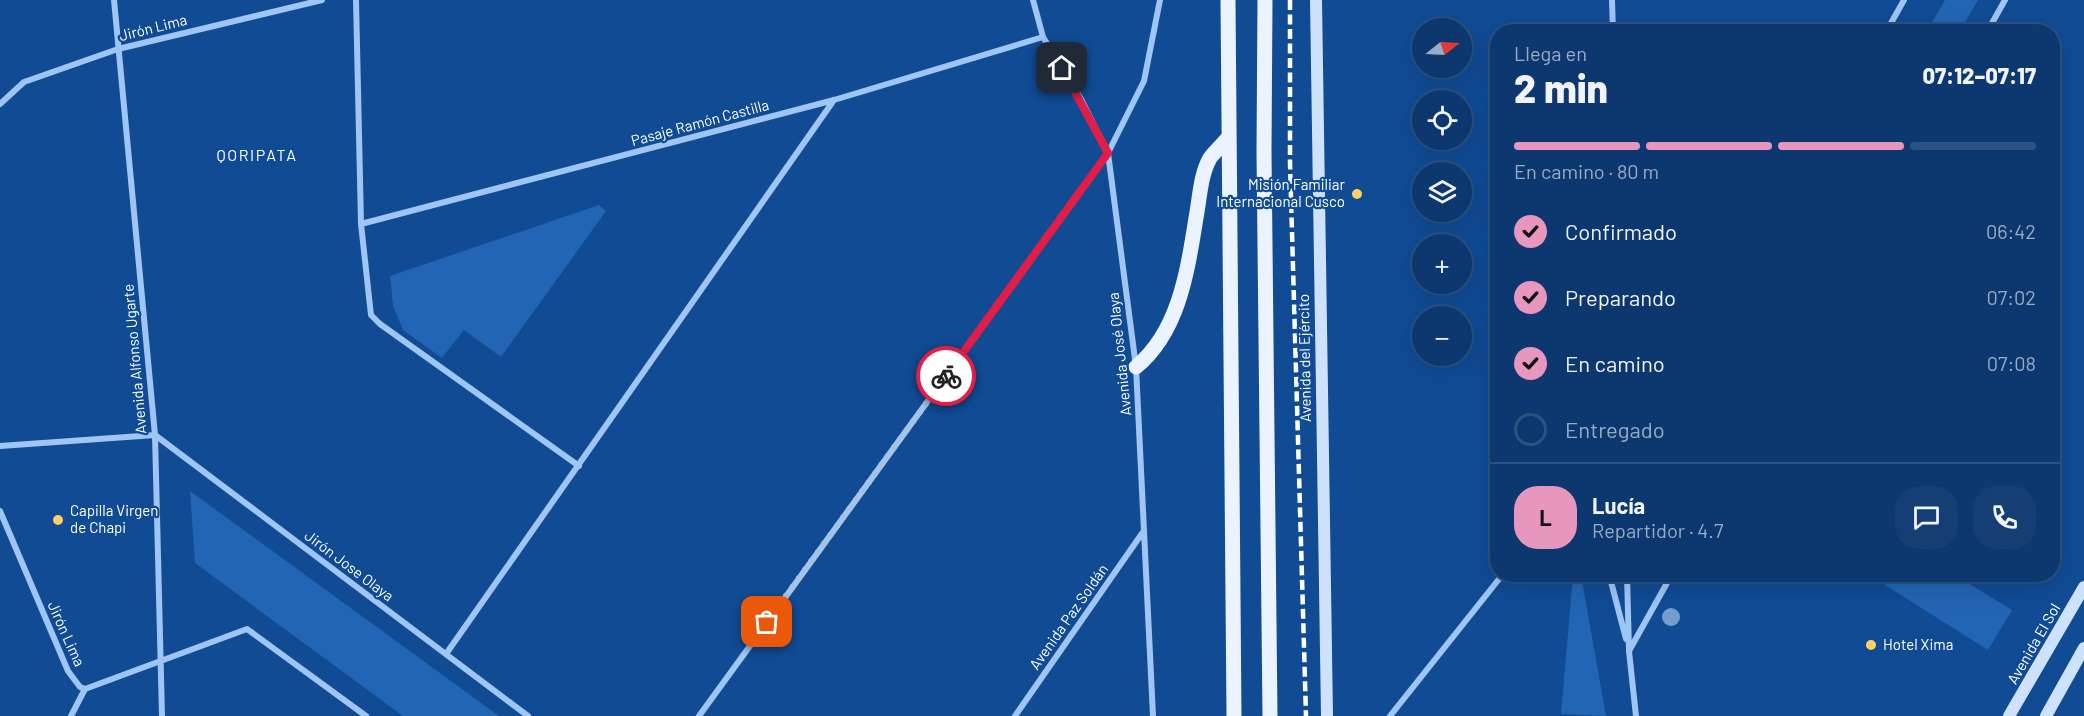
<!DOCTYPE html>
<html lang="es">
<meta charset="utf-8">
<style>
body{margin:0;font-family:Barlow,sans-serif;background:#153f74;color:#f1f3f6;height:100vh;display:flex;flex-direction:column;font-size:22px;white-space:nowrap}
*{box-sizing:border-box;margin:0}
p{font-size:20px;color:#9aacc3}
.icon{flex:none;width:33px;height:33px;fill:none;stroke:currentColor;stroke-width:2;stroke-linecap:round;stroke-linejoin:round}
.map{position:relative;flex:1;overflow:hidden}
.sheet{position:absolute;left:1490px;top:24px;width:570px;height:558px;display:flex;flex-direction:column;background:#0c386f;border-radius:24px;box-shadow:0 6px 24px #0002,0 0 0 2px #2c5282}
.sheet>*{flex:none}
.needle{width:39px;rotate:72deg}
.fabs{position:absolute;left:1412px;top:18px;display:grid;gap:12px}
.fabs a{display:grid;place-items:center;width:60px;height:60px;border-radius:50%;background:#0c386f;box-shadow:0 6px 24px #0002,0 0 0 2px #2c5282;font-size:30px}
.pin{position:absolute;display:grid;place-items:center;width:51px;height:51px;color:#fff;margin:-26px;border-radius:12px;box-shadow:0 3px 9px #0006}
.courier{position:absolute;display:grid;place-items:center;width:60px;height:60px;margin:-30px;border:4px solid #e11d48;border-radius:50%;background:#fff;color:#222;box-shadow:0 2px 8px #0007}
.head em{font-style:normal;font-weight:800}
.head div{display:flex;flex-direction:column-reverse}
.head{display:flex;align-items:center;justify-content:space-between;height:102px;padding:0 24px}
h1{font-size:39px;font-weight:800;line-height:45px}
.bar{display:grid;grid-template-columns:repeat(4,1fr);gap:9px 6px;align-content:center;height:72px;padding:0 24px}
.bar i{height:8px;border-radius:4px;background:#2c5282}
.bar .active{background:#e797bd}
.bar p{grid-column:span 4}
.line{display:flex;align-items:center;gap:15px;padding:0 24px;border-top:2px solid #2c5282}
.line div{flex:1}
.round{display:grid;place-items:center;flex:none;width:63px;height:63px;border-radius:24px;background:#153f74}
ol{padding:0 24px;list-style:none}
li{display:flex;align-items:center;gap:18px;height:66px}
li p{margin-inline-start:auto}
li .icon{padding:6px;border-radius:50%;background:#e797bd;color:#111;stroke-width:4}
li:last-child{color:#9aacc3}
li i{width:33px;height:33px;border:3px solid #2c5282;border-radius:50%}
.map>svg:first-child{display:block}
.green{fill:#2265b4}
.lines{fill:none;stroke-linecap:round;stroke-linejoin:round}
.street{stroke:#9ec5f3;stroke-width:6}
.secondary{stroke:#cee2fd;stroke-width:12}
.primary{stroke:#eaf3ff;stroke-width:15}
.rail{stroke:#fff;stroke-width:4.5;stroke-dasharray:10 4.5;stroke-linecap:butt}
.tree{fill:#749dce}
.done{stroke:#abc0da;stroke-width:6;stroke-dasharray:0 10.8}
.route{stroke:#e11d48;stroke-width:8}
.poi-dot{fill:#ffd060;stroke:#104b94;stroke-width:2}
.labels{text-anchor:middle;stroke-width:4.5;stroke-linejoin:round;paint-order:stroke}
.street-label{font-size:15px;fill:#fff;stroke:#104b94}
.poi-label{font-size:15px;fill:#fff;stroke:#104b94;text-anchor:start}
.neighbourhood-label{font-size:16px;letter-spacing:1.5px;fill:#fff;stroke:#104b94}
</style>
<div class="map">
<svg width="2084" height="716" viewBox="0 0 2084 716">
<rect width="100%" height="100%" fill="#104b94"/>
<!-- green -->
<path class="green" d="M1945 0H1978L1960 31H1927Z
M599 205 606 211 501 357 464 330 442 358 403 330 393 306 390 276Z
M190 491 499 716H403L195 563Z
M1573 575H1581L1606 716 1561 714Z
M1892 575H1955L2012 610 1988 650 1885 585Z"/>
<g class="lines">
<!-- street -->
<path class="street" d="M114 0 155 435 162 716
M356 0 361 224 371 315 380 324 579 466
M1612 0 1613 32
M1886 32 1904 0
M1987 32 2005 0
M0 104 24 82 118 49 322 0
M361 224 834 100 1043 37
M0 446 155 435 528 716
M0 511 68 671 80 687 85 689 247 629 366 716
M1609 574 1626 639
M1627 574 1629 651 1636 716
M1629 651 1672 574
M446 654 834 100
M71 716 85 689
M699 716 1108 153 1081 99 1043 37 1033 0
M1015 716 1143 532
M1153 716 1136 367 1108 153 1144 81 1160 0
M1390 716 1503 574"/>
<!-- secondary -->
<path class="secondary" d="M1316 0 1327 716
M2009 716 2084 587
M2046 716 2084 648"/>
<!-- primary -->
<path class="primary" d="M1228 0 1234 716
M1265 0 1264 151 1270 716
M1136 367C1181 330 1188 266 1197 212 1200 194 1201 174 1210 158 1215 151 1223 144 1229 137"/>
<!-- rail -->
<path class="rail" d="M1290 0V163L1306 716"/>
</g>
<!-- trees -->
<circle class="tree" cx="1671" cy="617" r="9"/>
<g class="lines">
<!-- done -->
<path class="done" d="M767 622 946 376"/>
<!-- route -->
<path class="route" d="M946 376 1108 153 1062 68"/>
</g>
<!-- markers -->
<g class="poi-dot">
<circle cx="1357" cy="194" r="6"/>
<circle cx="58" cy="520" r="6"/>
<circle cx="1871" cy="645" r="6"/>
</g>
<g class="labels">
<!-- street labels -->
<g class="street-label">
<text transform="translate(153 28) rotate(-14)" y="5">Jirón Lima</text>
<text transform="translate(700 123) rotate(-15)" y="5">Pasaje Ramón Castilla</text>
<text transform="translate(1120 354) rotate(-96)" y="5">Avenida José Olaya</text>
<text transform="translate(1305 358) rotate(-91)" y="5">Avenida del Ejército</text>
<text transform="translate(135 359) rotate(-95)" y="5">Avenida Alfonso Ugarte</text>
<text transform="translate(349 566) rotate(37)" y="5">Jirón Jose Olaya</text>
<text transform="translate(1069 617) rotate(-55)" y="5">Avenida Paz Soldán</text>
<text transform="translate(66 634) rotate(66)" y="5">Jirón Lima</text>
<text transform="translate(2034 644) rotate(-60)" y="5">Avenida El Sol</text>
</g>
<!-- poi labels -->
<g class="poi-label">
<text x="1345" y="190" text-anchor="end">Misión Familiar<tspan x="1345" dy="17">Internacional Cusco</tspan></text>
<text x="70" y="516">Capilla Virgen<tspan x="70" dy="17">de Chapi</tspan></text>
<text x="1883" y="650">Hotel Xima</text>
</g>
<!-- neighbourhood labels -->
<g class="neighbourhood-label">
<text x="257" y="161">QORIPATA</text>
</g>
</g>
</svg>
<div class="fabs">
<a><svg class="needle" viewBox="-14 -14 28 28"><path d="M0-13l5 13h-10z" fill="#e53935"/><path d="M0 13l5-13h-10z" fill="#9aacc3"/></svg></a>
<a><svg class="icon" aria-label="locate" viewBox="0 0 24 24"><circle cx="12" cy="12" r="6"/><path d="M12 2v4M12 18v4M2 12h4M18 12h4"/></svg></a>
<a><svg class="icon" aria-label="layers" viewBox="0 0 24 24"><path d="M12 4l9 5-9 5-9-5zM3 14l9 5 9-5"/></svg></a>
<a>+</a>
<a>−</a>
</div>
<div class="pin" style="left:767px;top:622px;background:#ea580c"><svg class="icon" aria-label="bag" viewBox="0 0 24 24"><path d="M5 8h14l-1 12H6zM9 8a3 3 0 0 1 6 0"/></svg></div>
<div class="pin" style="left:1062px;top:68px;background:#1f2937"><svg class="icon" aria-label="home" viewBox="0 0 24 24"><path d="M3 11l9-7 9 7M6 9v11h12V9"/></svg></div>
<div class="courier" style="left:946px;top:376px"><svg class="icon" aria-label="bike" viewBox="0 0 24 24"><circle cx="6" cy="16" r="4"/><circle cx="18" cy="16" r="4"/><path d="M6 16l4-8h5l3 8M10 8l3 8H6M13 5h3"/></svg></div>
<section class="sheet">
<div class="head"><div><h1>2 min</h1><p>Llega en</p></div><em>07:12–07:17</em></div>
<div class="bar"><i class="active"></i><i class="active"></i><i class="active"></i><i></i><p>En camino · 80 m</p></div>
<ol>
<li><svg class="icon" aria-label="check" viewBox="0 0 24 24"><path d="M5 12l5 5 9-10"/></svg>Confirmado<p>06:42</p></li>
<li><svg class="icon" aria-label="check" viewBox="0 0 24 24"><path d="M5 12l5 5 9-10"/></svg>Preparando<p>07:02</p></li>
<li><svg class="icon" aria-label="check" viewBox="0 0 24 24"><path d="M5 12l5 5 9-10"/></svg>En camino<p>07:08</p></li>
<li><i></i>Entregado</li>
</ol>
<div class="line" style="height:108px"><b class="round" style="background:#e797bd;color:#111">L</b><div><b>Lucía</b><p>Repartidor · 4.7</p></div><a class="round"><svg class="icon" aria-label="chat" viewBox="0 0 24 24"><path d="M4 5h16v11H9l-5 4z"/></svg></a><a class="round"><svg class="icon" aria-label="phone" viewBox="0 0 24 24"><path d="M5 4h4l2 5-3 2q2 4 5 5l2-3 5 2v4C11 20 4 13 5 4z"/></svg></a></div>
</section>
</div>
